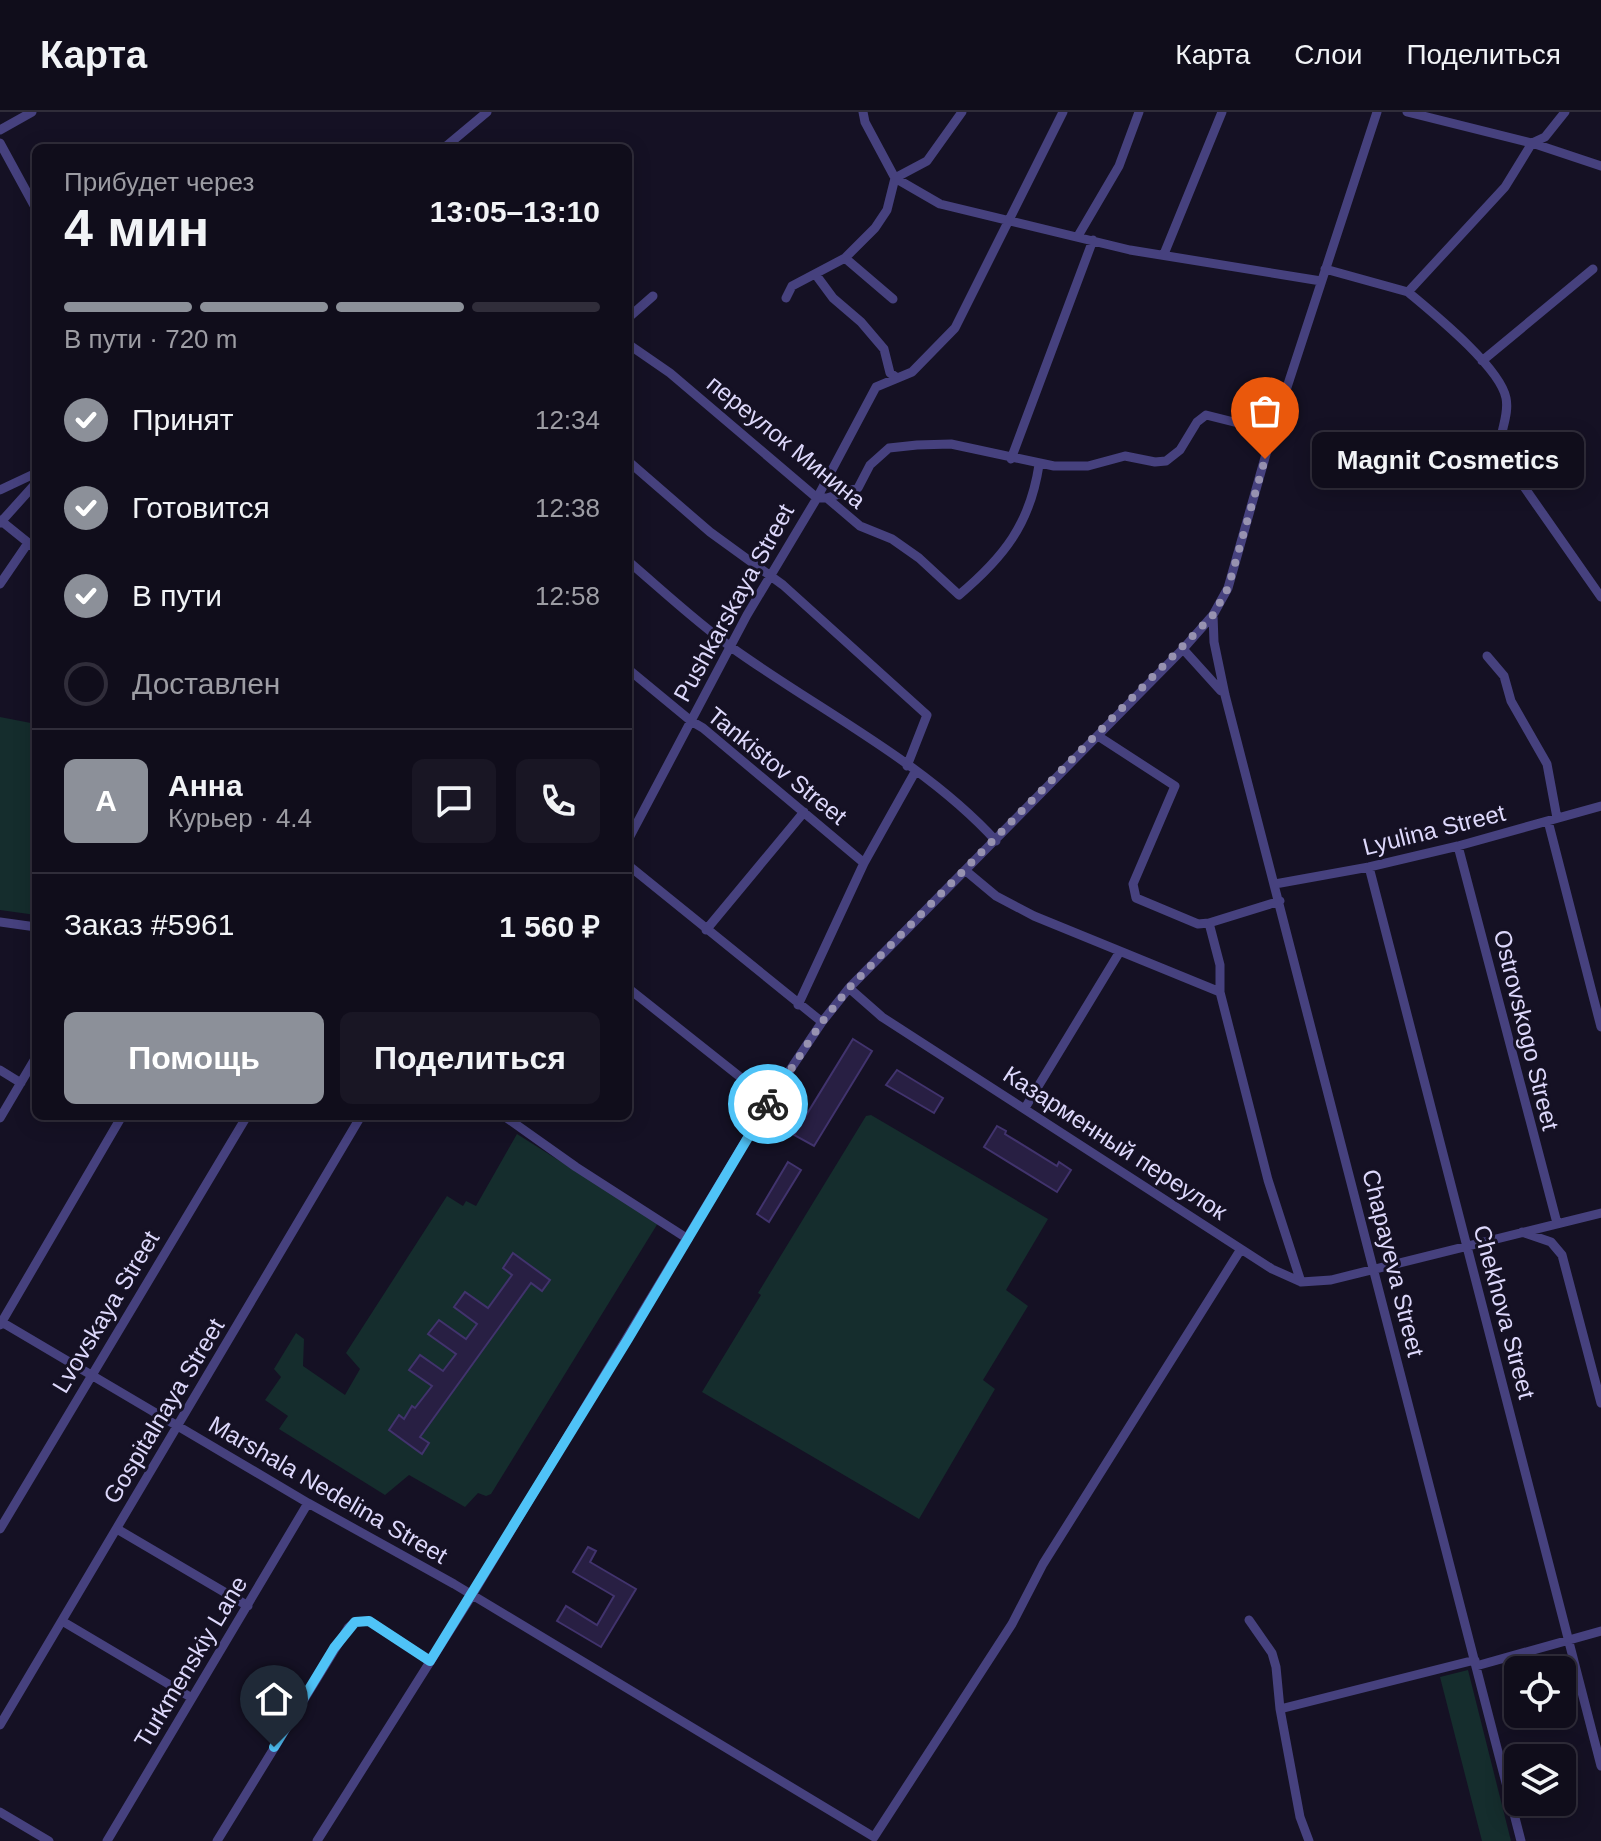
<!DOCTYPE html>
<html lang="ru">
<meta charset="utf-8">
<style>
body{margin:0;font-family:Arial,sans-serif;background:#191624;color:#f1f3f6;height:100vh;display:flex;flex-direction:column;font-size:30px;white-space:nowrap}
*{box-sizing:border-box;margin:0}
p{font-size:26px;color:#9c9ca3}
.icon{flex:none;width:44px;height:44px;fill:none;stroke:currentColor;stroke-width:2;stroke-linecap:round;stroke-linejoin:round}
.map{position:relative;flex:1;overflow:hidden}
.sheet{position:absolute;left:32px;top:32px;width:600px;height:976px;display:flex;flex-direction:column;background:#100d1b;border-radius:12px;box-shadow:0 4px 20px #0003,0 0 0 2px #302d3a}
.sheet>*{flex:none}
.controls{position:absolute;left:1504px;top:1544px;display:grid;gap:16px}
.controls a{display:grid;place-items:center;width:72px;height:72px;border-radius:12px;background:#100d1b;box-shadow:0 4px 20px #0003,0 0 0 2px #302d3a;font-size:40px}
.pin{position:absolute;display:grid;place-items:center;width:68px;height:68px;color:#fff;margin:-82px -34px;border-radius:50% 50% 50% 0;rotate:-45deg;box-shadow:0 0 8px #0007}
.pin .icon{rotate:45deg}
.courier{position:absolute;display:grid;place-items:center;width:80px;height:80px;margin:-40px;border:6px solid #4fc3f7;border-radius:50%;background:#fff;color:#222;box-shadow:0 2px 10px #0007}
.bubble{position:absolute;height:56px;border-radius:12px;background:#100d1b;box-shadow:0 4px 20px #0003,0 0 0 2px #302d3a;font-size:26px;font-weight:600;line-height:56px;text-align:center}
.head em{font-style:normal;font-weight:600}
.head div{display:flex;flex-direction:column-reverse}
.head{display:flex;align-items:center;justify-content:space-between;height:136px;padding:0 32px}
h1{font-size:52px;font-weight:600;line-height:60px}
.bar{display:grid;grid-template-columns:repeat(4,1fr);gap:12px 8px;align-content:center;height:96px;padding:0 32px}
.bar i{height:10px;border-radius:6px;background:#302d3a}
.bar .on{background:#8c9099}
.bar p{grid-column:span 4}
.line{display:flex;align-items:center;gap:20px;padding:0 32px;border-top:2px solid #302d3a}
.line div{flex:1}
.round{display:grid;place-items:center;flex:none;width:84px;height:84px;border-radius:12px;background:#191624}
ol{padding:0 32px;list-style:none}
li{display:flex;align-items:center;gap:24px;height:88px}
li p{margin-inline-start:auto}
li .icon{padding:8px;border-radius:50%;background:#8c9099;color:#fff;stroke-width:4}
li:last-child{color:#9c9ca3}
li i{width:44px;height:44px;border:4px solid #302d3a;border-radius:50%}
.action{display:flex;gap:16px;margin-top:auto;padding:16px 32px}
.action a{flex:1;height:92px;border-radius:12px;background:#8c9099;color:#fff;font-size:32px;font-weight:600;line-height:92px;text-align:center}
.action a+a{background:#191624;color:#f1f3f6}
header{display:flex;align-items:center;gap:48px;box-sizing:border-box;height:112px;padding:0 40px;background:#100d1b;border-bottom:2px solid #302d3a}
header strong{font-size:38px}
nav{display:flex;gap:44px;margin-inline-start:auto;font-size:28px}
.map>svg:first-child{display:block}
.green{fill:#152d2d}
.building{fill:#281f43;stroke:#41336d;stroke-width:2}
.lines{fill:none;stroke-linecap:round;stroke-linejoin:round}
.minor{stroke:#46417e;stroke-width:9}
.done{stroke:#9792b0;stroke-width:8;stroke-dasharray:0 14.4}
.route{stroke:#4fc3f7;stroke-width:10}
.labels{text-anchor:middle;stroke-width:6;stroke-linejoin:round;paint-order:stroke}
.street-label{font-size:24px;fill:#ddd8fb;stroke:#151124}
</style>
<header>
<strong>Карта</strong>
<nav><a>Карта</a><a>Слои</a><a>Поделиться</a></nav>
</header>
<div class="map">
<svg width="1601" height="1729" viewBox="0 0 1601 1729">
<rect width="100%" height="100%" fill="#151124"/>
<!-- green -->
<path class="green" d="M0 605 36 612V803L0 798Z
M871 1003 1048 1107 1006 1178 1028 1194 983 1268 995 1277 919 1407 702 1280 761 1183 758 1181 866 1004Z
M517 1022 658 1111 491 1382 486 1384 478 1381 465 1395 409 1363 385 1383 279 1317 288 1304 265 1288 281 1265 274 1257 296 1221 304 1227 303 1254 345 1283 360 1257 346 1241 447 1084 463 1094 466 1089 476 1094Z
M1468 1558 1511 1729H1482L1440 1565Z"/>
<!-- building -->
<path class="building" d="M853 927 872 939 814 1034 794 1023Z
M897 958 943 986 934 1001 886 973Z
M997 1014 1006 1019 1005 1022 1057 1054 1059 1050 1071 1058 1057 1080 984 1035Z
M788 1050 801 1058 769 1110 757 1102Z
M513 1141 550 1168 542 1179 531 1171 420 1325 429 1331 422 1342 389 1318 399 1303 404 1307 412 1294 415 1296 432 1274 409 1258 420 1243 443 1259 456 1242 428 1222 439 1208 466 1227 477 1212 454 1195 465 1180 488 1196 512 1163 503 1156Z
M588 1435 596 1439 590 1450 636 1477 601 1535 557 1509 566 1494 597 1513 614 1484 573 1460Z"/>
<g class="lines">
<!-- minor -->
<path class="minor" d="M863 0 865 10 895 66 940 92 1130 138 1321 169
M1407 0 1532 31 1601 54
M1565 0 1545 25 1532 31 1505 75 1408 180C1433 201 1500 255 1506 286 1510 305 1497 323 1501 342L1601 485
M0 18 32 0
M0 31 36 97
M444 36 487 0
M1078 124 1119 54 1139 0
M1164 142 1222 0
M845 146 893 187
M1325 157 1408 180
M816 163 833 186 861 210 884 237 890 261 896 265
M786 186 792 174 845 146 875 116 887 98 895 66 927 49 962 0
M628 206 653 184
M628 232 670 261 817 386H827L860 414 892 427 919 446 959 483C1004 445 1030 412 1039 353
M1482 249 1593 157
M1011 347 1093 128
M628 349 710 420 783 473 927 603 907 654
M0 378 36 361
M827 386 858 376 870 353 889 336 917 333 951 332 1054 354H1088L1125 344 1155 350 1166 349 1180 338 1197 310 1206 303 1258 316
M0 408 36 437
M0 411 36 371
M628 449C662 478 695 509 731 535 817 597 924 650 996 729
M0 472 28 431
M1213 503 1214 530 1225 583 1521 1729
M1183 537 1221 579
M1487 544 1504 564 1511 589 1547 652 1557 706
M628 557 691 609 703 616 864 751
M1098 624 1175 674 1133 772 1136 786 1198 812 1209 811
M1548 709 1601 915
M628 728 747 503 817 386 876 275 912 260 955 216 1063 0
M1458 734 1557 1111
M628 753 822 910
M1369 755 1601 1654
M966 759 996 784 1034 804 1220 880V853L1209 811 1280 789
M1275 772 1369 755 1458 734 1601 694
M0 810 36 815
M706 818 804 700
M628 876 749 972 772 985
M849 876 882 905 1272 1157 1301 1170 1331 1168 1601 1101
M1220 880 1268 1068 1301 1170
M798 893 864 751 915 660
M0 958 21 971
M1025 996 1119 841
M504 1004 576 1055 688 1127
M0 1006 36 945
M1522 1120 1551 1130 1562 1143 1601 1291
M0 1209 308 1391 454 1472 874 1725 1012 1512 1043 1452 1241 1137
M0 1213 122 1004
M0 1417 247 1004
M117 1417 248 1494
M1249 1508 1272 1541 1276 1555 1280 1597 1300 1705 1309 1729
M62 1509 192 1586
M1476 1554 1601 1519
M1280 1597 1475 1548
M0 1613 361 1004
M0 1700 49 1729
M107 1729 308 1391
M217 1729 348 1516 355 1510 369 1509 430 1549
M317 1729 469 1488 772 985 822 910 849 876 1183 537 1213 503 1228 476 1272 321 1377 0"/>
</g>
<g class="lines">
<!-- done -->
<path class="done" d="M768 992 822 910 849 876 1213 503 1228 476 1265 347"/>
<!-- route -->
<path class="route" d="M274 1635 334 1536 355 1510 369 1509 430 1549 628 1227 768 992"/>
</g>
<g class="labels">
<!-- street labels -->
<g class="street-label">
<text transform="translate(786 330) rotate(39)" y="8">переулок Минина</text>
<text transform="translate(734 491) rotate(-61)" y="8">Pushkarskaya Street</text>
<text transform="translate(777 654) rotate(39)" y="8">Tankistov Street</text>
<text transform="translate(1434 718) rotate(-14)" y="8">Lyulina Street</text>
<text transform="translate(1526 918) rotate(76)" y="8">Ostrovskogo Street</text>
<text transform="translate(1115 1031) rotate(33)" y="8">Казарменный переулок</text>
<text transform="translate(1393 1151) rotate(76)" y="8">Chapayeva Street</text>
<text transform="translate(106 1200) rotate(-59)" y="8">Lvovskaya Street</text>
<text transform="translate(1504 1200) rotate(75)" y="8">Chekhova Street</text>
<text transform="translate(164 1299) rotate(-59)" y="8">Gospitalnaya Street</text>
<text transform="translate(328 1378) rotate(30)" y="8">Marshala Nedelina Street</text>
<text transform="translate(191 1550) rotate(-59)" y="8">Turkmenskiy Lane</text>
</g>
</g>
</svg>
<div class="controls">
<a><svg class="icon" aria-label="locate" viewBox="0 0 24 24"><circle cx="12" cy="12" r="6"/><path d="M12 2v4M12 18v4M2 12h4M18 12h4"/></svg></a>
<a><svg class="icon" aria-label="layers" viewBox="0 0 24 24"><path d="M12 4l9 5-9 5-9-5zM3 14l9 5 9-5"/></svg></a>
</div>
<div class="pin" style="left:1265px;top:347px;background:#ea580c"><svg class="icon" aria-label="bag" viewBox="0 0 24 24"><path d="M5 8h14l-1 12H6zM9 8a3 3 0 0 1 6 0"/></svg></div>
<div class="pin" style="left:274px;top:1635px;background:#1f2937"><svg class="icon" aria-label="home" viewBox="0 0 24 24"><path d="M3 11l9-7 9 7M6 9v11h12V9"/></svg></div>
<div class="courier" style="left:768px;top:992px"><svg class="icon" aria-label="bike" viewBox="0 0 24 24"><circle cx="6" cy="16" r="4"/><circle cx="18" cy="16" r="4"/><path d="M6 16l4-8h5l3 8M10 8l3 8H6M13 5h3"/></svg></div>
<div class="bubble" style="left:1312px;top:320px;width:272px">Magnit Cosmetics</div>
<section class="sheet">
<div class="head"><div><h1>4 мин</h1><p>Прибудет через</p></div><em>13:05–13:10</em></div>
<div class="bar"><i class="on"></i><i class="on"></i><i class="on"></i><i></i><p>В пути · 720 m</p></div>
<ol>
<li><svg class="icon" aria-label="check" viewBox="0 0 24 24"><path d="M5 12l5 5 9-10"/></svg>Принят<p>12:34</p></li>
<li><svg class="icon" aria-label="check" viewBox="0 0 24 24"><path d="M5 12l5 5 9-10"/></svg>Готовится<p>12:38</p></li>
<li><svg class="icon" aria-label="check" viewBox="0 0 24 24"><path d="M5 12l5 5 9-10"/></svg>В пути<p>12:58</p></li>
<li><i></i>Доставлен</li>
</ol>
<div class="line" style="height:144px"><b class="round" style="background:#8c9099;color:#fff">А</b><div><b>Анна</b><p>Курьер · 4.4</p></div><a class="round"><svg class="icon" aria-label="chat" viewBox="0 0 24 24"><path d="M4 5h16v11H9l-5 4z"/></svg></a><a class="round"><svg class="icon" aria-label="phone" viewBox="0 0 24 24"><path d="M5 4h4l2 5-3 2q2 4 5 5l2-3 5 2v4C11 20 4 13 5 4z"/></svg></a></div>
<div class="line" style="height:104px"><div>Заказ #5961</div><b>1 560 ₽</b></div>
<div class="action"><a>Помощь</a><a>Поделиться</a></div>
</section>
</div>
